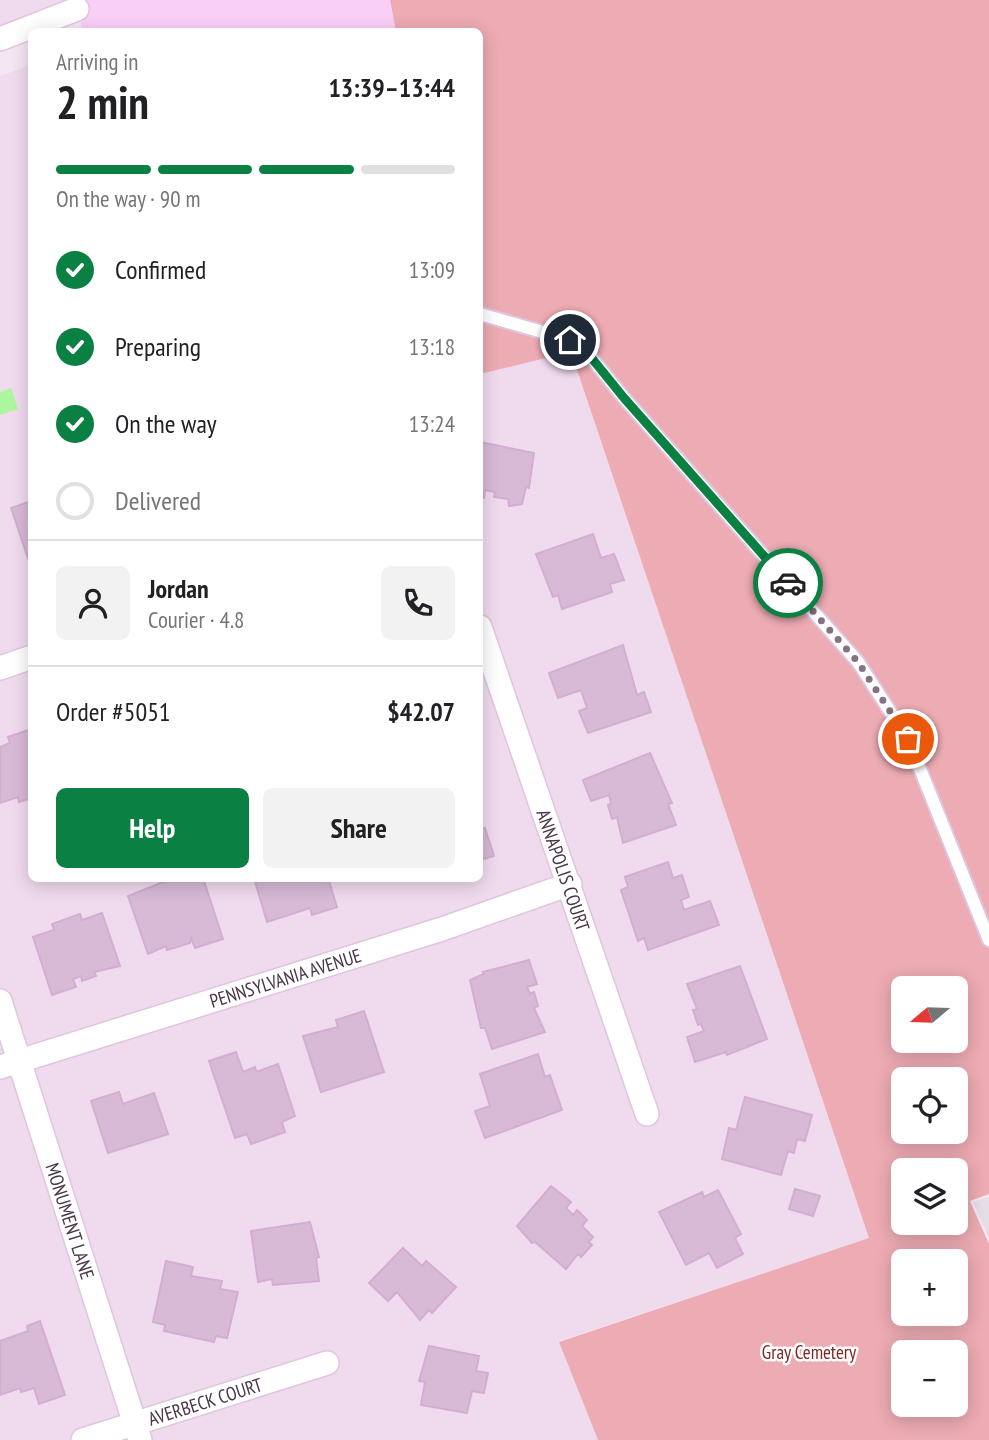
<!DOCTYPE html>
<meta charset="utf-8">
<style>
body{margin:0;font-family:"PT Sans Narrow",sans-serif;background:#f2f2f2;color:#202124;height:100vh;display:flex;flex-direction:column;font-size:26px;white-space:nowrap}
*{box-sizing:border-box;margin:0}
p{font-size:23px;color:#757577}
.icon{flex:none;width:38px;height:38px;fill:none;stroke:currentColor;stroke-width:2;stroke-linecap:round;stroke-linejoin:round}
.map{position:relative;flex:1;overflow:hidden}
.details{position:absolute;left:28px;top:28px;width:455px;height:854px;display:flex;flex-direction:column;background:#fff;border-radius:10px;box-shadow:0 4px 18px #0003}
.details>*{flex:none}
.needle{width:46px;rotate:251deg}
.buttons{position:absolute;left:891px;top:976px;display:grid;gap:14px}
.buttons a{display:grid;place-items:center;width:77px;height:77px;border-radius:10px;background:#fff;box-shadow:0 4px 18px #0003;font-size:35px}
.pin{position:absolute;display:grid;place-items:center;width:60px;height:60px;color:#fff;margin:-30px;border:4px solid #fff;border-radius:50%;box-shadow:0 2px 7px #0007}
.courier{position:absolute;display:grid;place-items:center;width:70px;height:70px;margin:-35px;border:5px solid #0b8043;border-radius:50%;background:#fff;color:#222;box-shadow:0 2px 9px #0007}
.headline em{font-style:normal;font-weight:700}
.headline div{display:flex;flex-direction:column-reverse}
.headline{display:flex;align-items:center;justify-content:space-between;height:119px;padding:0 28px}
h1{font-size:46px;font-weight:700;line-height:52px}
.bar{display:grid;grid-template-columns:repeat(4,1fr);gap:10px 7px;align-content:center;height:84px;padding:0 28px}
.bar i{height:9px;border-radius:5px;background:#e0e0e0}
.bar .selected{background:#0b8043}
.bar p{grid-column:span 4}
.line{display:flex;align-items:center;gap:18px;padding:0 28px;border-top:2px solid #e0e0e0}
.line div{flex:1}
.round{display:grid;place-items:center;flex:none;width:74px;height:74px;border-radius:10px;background:#f2f2f2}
ol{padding:0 28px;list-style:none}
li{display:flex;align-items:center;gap:21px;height:77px}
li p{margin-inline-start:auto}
li .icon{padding:7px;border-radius:50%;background:#0b8043;color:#fff;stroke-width:4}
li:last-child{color:#757577}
li i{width:38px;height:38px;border:4px solid #e0e0e0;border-radius:50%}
.action{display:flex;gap:14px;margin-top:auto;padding:14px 28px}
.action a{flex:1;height:80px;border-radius:10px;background:#0b8043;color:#fff;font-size:28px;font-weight:700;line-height:80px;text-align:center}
.action a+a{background:#f2f2f2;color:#202124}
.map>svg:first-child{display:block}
.residential{fill:#f0dbee}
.commercial{fill:#f9cff8}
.green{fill:#edabb3;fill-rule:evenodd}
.parking{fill:#e5dfe5}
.water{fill:#acf79d}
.building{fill:#d8bad7;stroke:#d3add2;stroke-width:2}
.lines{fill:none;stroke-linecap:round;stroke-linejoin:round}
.service-casing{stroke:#dfc5dd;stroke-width:16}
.minor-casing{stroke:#dfc5dd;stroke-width:26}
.service{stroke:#fff;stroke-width:12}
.minor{stroke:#fff;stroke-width:23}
.done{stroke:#857384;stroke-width:7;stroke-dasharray:0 12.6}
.route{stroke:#0b8043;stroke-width:9}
.labels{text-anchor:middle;stroke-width:5;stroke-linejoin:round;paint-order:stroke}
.street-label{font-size:19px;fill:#483548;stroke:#fff}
.park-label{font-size:19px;fill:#802622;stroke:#fff}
</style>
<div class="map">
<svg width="989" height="1440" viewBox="0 0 989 1440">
<rect width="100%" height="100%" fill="#f5e6f3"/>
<!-- residential -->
<path class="residential" d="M0 0H72L0 27Z
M31 65 32 878H480V374L571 352 869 1238 559 1341 598 1440H0V76Z"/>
<!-- commercial -->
<path class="commercial" d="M75 0H390L396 31H83Z"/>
<!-- green -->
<path class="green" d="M390 0H989V1194L970 1201 989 1244V1440H598L559 1342 869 1238 571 352 480 374V32L396 31ZM903 989H956V1041H903ZM903 1080H956V1132H903ZM903 1171H956V1223H903ZM903 1262H956V1314H903ZM903 1353H956V1405H903Z"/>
<!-- parking -->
<path class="parking" d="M989 1197V1238L973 1202Z"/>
<!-- water -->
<path class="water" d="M11 388 18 409 0 415V392Z"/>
<!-- building -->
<path class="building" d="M480 442 534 453 529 488 526 487 522 504 509 506 508 499 494 497 495 492 485 490 484 498 480 497Z
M32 496V567H31L11 508 31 501Z
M593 534 601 558 614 554 624 580 610 584 612 592 562 609 558 595 553 597 536 554Z
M623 645 637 695 644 692 651 712 588 733 579 711 587 708 581 690 558 698 549 673Z
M32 729V798L19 802 18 797 0 803V747L10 743 8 737Z
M650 753 672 803 668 804 676 825 623 843 617 817 612 819 608 805 611 803 609 795 591 801 583 780Z
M485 828 494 856 480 860V829Z
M668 862 673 878 682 875 689 897 681 900 684 910 710 901 719 925 648 950 644 938 638 941 621 890 628 887 625 877Z
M173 878H203L223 939 195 948 191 938 190 943 167 950 166 946 148 954 128 896Z
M254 878H328L337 907 312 915 310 908 267 922Z
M102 913 120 966 94 972 96 976 82 981 81 976 73 979 76 987 52 995 33 937 54 930 52 924 80 914 82 920Z
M529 960 537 984 527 987 530 994 534 992 538 1006 534 1008 545 1032 492 1049 485 1028H481L470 980 484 974 483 972Z
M740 966 767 1039 727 1055 726 1052 695 1062 687 1037 704 1031 701 1024 698 1025 693 1010 697 1009 687 984Z
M364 1011 384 1072 321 1092 303 1036 338 1027 336 1020Z
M236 1052 243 1072 255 1067 256 1072 278 1064 295 1116 282 1122 285 1132 251 1144 247 1134 235 1138 209 1061Z
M538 1054 545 1077 550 1075 562 1110 485 1138 475 1111 490 1106 480 1074Z
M119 1092 123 1104 154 1093 168 1134 108 1153 91 1101Z
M745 1097 812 1115 805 1141 797 1139 794 1153 788 1151 781 1175 722 1159 729 1128 736 1130Z
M551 1186 571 1202 566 1208 573 1215 577 1210 587 1220 582 1226 593 1237 589 1242 592 1245 581 1257 578 1254 566 1269 535 1242 532 1243 517 1226Z
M795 1189 820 1196 813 1216 789 1209Z
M718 1190 741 1234 735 1238 743 1254 717 1268 709 1253 686 1265 659 1212 702 1192 704 1197Z
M310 1222 319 1257 316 1258 319 1281 273 1285 272 1279 258 1282 251 1231Z
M403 1248 422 1266 426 1261 456 1287 432 1313 429 1310 420 1320 397 1292 388 1301 369 1283Z
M166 1261 193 1267 191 1276 222 1281 220 1289 238 1292 227 1338 216 1336 214 1342 164 1331 165 1325 153 1322Z
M40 1321 65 1395 39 1404 34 1388 21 1392 20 1388 0 1395V1341L28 1331 27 1326Z
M429 1346 479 1356 476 1371 488 1373 484 1393 472 1391 467 1413 421 1405 425 1382 419 1381Z"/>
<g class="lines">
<defs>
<path id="service" d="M480 314 570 340 586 351 624 398 858 662 908 739 989 940"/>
<g id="minor">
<path d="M0 39 77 9"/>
<path id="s1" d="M480 627 647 1114"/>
<path d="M0 668 32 657"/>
<path id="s2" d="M0 1001 140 1440"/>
<path id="s3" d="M0 1067 442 929 570 884"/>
<path id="s4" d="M83 1440 327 1363"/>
</g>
</defs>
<!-- service casing -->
<use href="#service" class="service-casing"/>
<!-- minor casing -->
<use href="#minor" class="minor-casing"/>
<!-- service -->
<use href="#service" class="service"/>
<!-- minor -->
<use href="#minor" class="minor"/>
</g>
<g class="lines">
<!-- done -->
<path class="done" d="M788 583 858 662 908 739"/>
<!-- route -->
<path class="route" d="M570 340 586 351 624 398 788 583"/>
</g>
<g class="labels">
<!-- street labels -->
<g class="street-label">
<text dy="7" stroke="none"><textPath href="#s1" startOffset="257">ANNAPOLIS COURT</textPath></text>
<text dy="7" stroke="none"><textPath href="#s3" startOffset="299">PENNSYLVANIA AVENUE</textPath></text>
<text dy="7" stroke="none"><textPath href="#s2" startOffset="231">MONUMENT LANE</textPath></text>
<text dy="7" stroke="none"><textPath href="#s4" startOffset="128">AVERBECK COURT</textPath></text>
</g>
<!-- park labels -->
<g class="park-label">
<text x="809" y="1359">Gray Cemetery</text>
</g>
</g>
</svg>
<div class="buttons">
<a><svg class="needle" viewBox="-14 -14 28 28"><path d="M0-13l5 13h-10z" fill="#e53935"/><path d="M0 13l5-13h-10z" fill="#757577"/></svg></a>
<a><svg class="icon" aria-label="locate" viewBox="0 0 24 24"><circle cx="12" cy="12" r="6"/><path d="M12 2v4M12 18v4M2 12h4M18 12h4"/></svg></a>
<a><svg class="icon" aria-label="layers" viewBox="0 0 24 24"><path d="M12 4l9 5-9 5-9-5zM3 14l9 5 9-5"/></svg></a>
<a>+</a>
<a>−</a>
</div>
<div class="pin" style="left:908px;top:739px;background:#ea580c"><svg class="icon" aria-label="bag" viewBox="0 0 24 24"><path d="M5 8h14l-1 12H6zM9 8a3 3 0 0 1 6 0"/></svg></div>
<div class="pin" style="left:570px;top:340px;background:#1f2937"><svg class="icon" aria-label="home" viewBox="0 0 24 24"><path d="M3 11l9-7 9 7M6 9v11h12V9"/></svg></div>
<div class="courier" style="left:788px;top:583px"><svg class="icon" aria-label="car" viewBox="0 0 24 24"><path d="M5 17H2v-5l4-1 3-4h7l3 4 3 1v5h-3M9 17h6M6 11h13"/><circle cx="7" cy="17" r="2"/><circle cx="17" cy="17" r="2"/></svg></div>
<section class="details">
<div class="headline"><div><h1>2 min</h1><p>Arriving in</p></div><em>13:39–13:44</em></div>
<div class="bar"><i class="selected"></i><i class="selected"></i><i class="selected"></i><i></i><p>On the way · 90 m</p></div>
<ol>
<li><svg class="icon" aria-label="check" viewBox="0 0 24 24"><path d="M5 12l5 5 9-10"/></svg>Confirmed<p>13:09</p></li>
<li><svg class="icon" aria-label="check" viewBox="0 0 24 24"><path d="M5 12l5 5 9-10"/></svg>Preparing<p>13:18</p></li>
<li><svg class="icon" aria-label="check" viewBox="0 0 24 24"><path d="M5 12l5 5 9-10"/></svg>On the way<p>13:24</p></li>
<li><i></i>Delivered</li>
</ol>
<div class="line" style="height:126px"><a class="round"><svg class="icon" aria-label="person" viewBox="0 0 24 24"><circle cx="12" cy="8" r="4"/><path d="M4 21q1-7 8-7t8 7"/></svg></a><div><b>Jordan</b><p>Courier · 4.8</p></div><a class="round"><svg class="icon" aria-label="phone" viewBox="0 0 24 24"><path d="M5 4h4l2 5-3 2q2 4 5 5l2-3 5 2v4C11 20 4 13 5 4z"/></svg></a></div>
<div class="line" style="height:91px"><div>Order #5051</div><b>$42.07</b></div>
<div class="action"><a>Help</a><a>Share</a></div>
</section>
</div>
